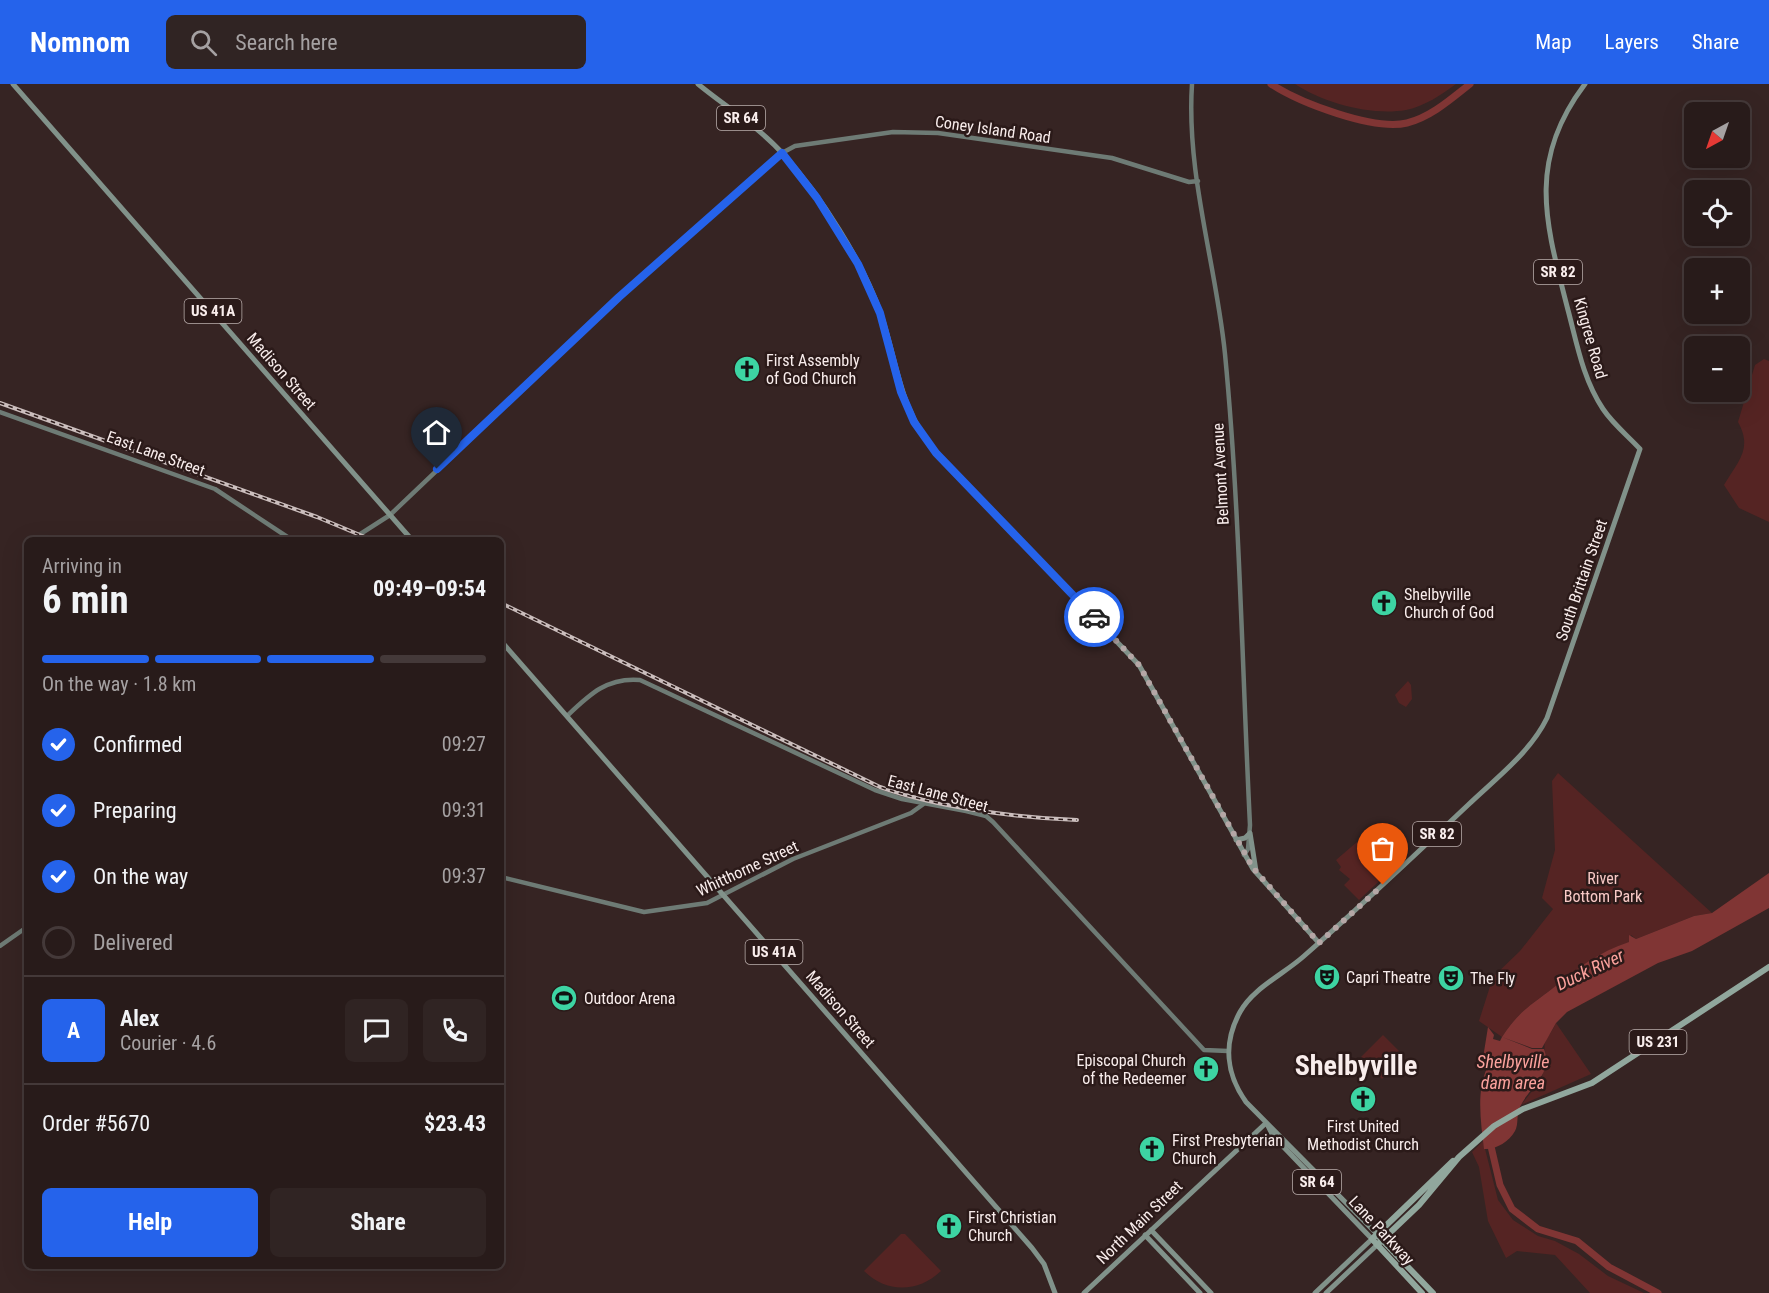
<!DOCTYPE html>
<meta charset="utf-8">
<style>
body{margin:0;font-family:"Roboto Condensed",sans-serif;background:#302423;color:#f1f3f6;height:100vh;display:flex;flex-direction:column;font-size:22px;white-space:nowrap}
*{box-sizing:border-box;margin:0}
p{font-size:20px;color:#a5a1a2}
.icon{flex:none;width:33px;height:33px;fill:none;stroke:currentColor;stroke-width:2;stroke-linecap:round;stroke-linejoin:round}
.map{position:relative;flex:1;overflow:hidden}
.side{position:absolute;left:24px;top:453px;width:480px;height:732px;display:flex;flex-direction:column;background:#281b1a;border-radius:9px;box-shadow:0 6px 24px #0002,0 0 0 2px #443939}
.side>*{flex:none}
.needle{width:39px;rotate:220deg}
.tools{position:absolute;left:1684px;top:18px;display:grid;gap:12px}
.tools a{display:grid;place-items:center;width:66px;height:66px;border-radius:9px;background:#281b1a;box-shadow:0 6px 24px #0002,0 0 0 2px #443939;font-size:30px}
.pin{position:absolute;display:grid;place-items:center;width:51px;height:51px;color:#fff;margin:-62px -26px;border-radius:50% 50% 50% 0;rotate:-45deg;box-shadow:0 0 6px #0007}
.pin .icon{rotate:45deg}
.courier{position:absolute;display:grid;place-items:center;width:60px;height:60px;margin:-30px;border:4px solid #2563eb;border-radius:50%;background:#fff;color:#222;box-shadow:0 2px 8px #0007}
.overview em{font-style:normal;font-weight:700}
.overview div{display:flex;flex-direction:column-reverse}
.overview{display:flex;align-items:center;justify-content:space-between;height:102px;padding:0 18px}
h1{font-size:39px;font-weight:700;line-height:45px}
.bar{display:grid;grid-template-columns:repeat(4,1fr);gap:9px 6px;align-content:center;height:72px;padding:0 18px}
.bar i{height:8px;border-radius:4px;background:#443939}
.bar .selected{background:#2563eb}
.bar p{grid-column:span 4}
.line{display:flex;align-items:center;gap:15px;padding:0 18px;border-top:2px solid #443939}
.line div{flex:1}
.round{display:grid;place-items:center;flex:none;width:63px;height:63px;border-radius:9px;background:#302423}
ol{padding:0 18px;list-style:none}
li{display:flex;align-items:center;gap:18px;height:66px}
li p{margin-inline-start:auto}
li .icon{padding:6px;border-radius:50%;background:#2563eb;color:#fff;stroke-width:4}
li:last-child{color:#a5a1a2}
li i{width:33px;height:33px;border:3px solid #443939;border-radius:50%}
.cta{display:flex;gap:12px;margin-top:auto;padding:12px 18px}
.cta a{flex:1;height:69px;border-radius:9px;background:#2563eb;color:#fff;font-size:24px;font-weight:700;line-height:69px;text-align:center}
.cta a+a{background:#302423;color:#f1f3f6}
header{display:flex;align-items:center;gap:36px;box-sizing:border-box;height:84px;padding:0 30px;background:#2563eb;color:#fff}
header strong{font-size:28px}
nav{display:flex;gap:33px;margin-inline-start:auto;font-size:21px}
.search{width:420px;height:54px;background:#302423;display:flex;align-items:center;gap:15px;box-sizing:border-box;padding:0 21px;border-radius:9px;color:#a5a1a2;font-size:22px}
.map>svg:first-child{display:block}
.green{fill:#552423}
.water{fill:#803534}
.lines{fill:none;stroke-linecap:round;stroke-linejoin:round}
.river{stroke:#803534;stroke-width:7}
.secondary{stroke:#6e7b75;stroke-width:4.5}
.primary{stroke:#81928a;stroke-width:5}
.highway{stroke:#91a79d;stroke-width:6}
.rail-casing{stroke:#cbbebd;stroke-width:4}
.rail{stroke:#2b1a19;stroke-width:1.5;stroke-dasharray:4.5;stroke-linecap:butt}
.done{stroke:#b5a7a6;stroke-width:6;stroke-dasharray:0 10.8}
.route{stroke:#2563eb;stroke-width:8}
.labels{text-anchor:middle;stroke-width:5;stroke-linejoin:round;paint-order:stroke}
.shield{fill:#2b1a19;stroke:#bbaead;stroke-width:1.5}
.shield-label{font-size:15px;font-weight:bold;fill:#f9edec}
.street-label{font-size:16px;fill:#f9edec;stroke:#2b1a19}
.poi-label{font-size:16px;fill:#f9edec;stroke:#2b1a19;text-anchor:start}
.park-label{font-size:16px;fill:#f8c9c6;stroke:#2b1a19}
.water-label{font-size:18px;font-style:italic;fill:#fca29d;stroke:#2b1a19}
.town-label{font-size:28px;font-weight:bold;fill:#f9edec;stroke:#2b1a19}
</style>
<header>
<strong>Nomnom</strong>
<div class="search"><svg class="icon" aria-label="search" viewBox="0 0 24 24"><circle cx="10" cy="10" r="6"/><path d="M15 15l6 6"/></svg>Search here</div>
<nav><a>Map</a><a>Layers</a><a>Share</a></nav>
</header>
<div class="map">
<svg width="1769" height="1209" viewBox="0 0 1769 1209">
<rect width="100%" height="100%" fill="#362423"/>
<!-- green -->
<path class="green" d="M1295 0H1456C1443 10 1423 23 1406 26 1371 32 1324 19 1295 0Z
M1764 275 1769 277V438L1739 424 1724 401C1738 377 1753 365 1738 338L1755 281Z
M1408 597 1411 601 1412 615 1406 623 1399 619 1395 611Z
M1558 689 1712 829 1694 832 1636 855 1631 851 1630 858C1600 867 1578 884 1553 904 1530 922 1520 926 1502 953L1479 937 1493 893 1520 867 1553 825 1542 814 1555 766 1552 697Z
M1379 739 1405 773 1359 816 1344 801 1350 795 1339 786 1341 783 1336 776Z
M1556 939 1591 990 1521 1021 1541 996 1547 974C1540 955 1549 955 1556 939Z
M1383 951 1405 973 1382 995 1361 973Z
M1483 1057 1498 1116 1513 1136 1538 1152 1555 1157 1579 1170 1608 1192 1644 1209H1590L1555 1171 1517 1167 1506 1174 1488 1137 1479 1083 1472 1068Z
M901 1150H905L941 1187C918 1209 886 1209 864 1187Z"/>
<!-- water -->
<path class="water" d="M1769 789V824L1692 867 1658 879 1567 928 1556 939 1542 964H1532L1502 953C1520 926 1530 922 1553 904 1577 884 1599 868 1629 858V851L1636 855 1694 832 1712 829Z
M1488 943 1494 951 1493 955 1500 957 1502 953 1532 965H1544C1554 990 1529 1003 1520 1023 1516 1030 1519 1040 1515 1047 1509 1058 1495 1066 1484 1065 1481 1039 1476 1008 1487 984L1483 974Z"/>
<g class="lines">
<!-- river -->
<path class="river" d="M1271 0C1300 19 1374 47 1407 39 1431 33 1451 15 1470 0
M1490 1058 1500 1101 1512 1125 1538 1145 1577 1157 1609 1183 1658 1209"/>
<!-- secondary -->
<path class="secondary" d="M1192 0C1186 90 1216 180 1225 270 1240 426 1242 584 1250 741L1248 765 1244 771
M0 328 215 405 292 456
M351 456 390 431 631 202 782 69 795 62 893 48 938 49 1112 74 1189 98 1198 97
M567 632C589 611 607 593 640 596L875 706 902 715 966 727 986 732 993 738 1204 966 1228 967
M501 793 644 828 707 819 793 775 911 729 925 719
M0 862 27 843"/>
<!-- primary -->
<path class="primary" d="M13 0 412 456
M698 0C726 23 759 43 783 70 821 112 862 176 881 230 898 281 899 325 936 368L1139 581 1253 785 1319 859
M501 557 1032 1164 1044 1180 1055 1209
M1236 756 1245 754 1250 749 1256 787
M1267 1040 1273 1052 1372 1155 1315 1209
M1151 1146 1211 1209
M1377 1150 1246 1018C1226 990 1223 959 1240 928 1253 904 1284 890 1304 872 1360 823 1414 772 1468 721 1495 695 1530 669 1547 634L1640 365C1628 352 1613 340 1603 325 1583 295 1577 260 1568 226 1546 140 1526 78 1585 0
M1145 1151 1200 1209
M1084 1209 1266 1039
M1326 1209 1377 1161"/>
<!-- highway -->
<path class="highway" d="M1379 1153 1433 1209
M1377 1161 1419 1121 1459 1073 1494 1042 1523 1025 1592 999 1769 883
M1422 1209 1372 1155 1453 1077"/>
<defs>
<path id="rail" d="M0 319 317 433 372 456
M501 519 880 703C937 723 1016 734 1077 736"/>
</defs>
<!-- rail casing -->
<use href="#rail" class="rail-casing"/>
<!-- rail -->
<use href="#rail" class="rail"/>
</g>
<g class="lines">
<!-- done -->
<path class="done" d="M1094 533 1139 581 1253 784 1319 859 1383 801"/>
<!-- route -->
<path class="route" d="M437 385 619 213 782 69 817 114 858 180 880 229 901 308 914 338 936 369 1094 533"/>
</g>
<!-- icons -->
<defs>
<symbol id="church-disc" viewBox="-11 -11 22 22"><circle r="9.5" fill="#3dd4a3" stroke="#2b1a19"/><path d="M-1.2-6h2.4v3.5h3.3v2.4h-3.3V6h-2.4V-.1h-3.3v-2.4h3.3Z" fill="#111"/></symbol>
<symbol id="theatre-disc" viewBox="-11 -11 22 22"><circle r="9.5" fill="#3dd4a3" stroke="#2b1a19"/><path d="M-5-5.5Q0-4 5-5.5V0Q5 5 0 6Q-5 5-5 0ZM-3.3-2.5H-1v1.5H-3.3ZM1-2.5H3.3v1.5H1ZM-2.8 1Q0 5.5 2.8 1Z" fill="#111"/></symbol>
<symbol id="stadium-disc" viewBox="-11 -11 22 22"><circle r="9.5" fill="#3dd4a3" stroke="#2b1a19"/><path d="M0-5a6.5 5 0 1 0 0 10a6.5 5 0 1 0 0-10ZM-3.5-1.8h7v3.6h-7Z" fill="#111"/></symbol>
</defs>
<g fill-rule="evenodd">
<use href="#church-disc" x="732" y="270" width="30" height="30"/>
<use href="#church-disc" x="1369" y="504" width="30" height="30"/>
<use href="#theatre-disc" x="1312" y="878" width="30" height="30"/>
<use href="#theatre-disc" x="1436" y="879" width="30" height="30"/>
<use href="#stadium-disc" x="549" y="899" width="30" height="30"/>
<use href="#church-disc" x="1191" y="970" width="30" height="30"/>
<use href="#church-disc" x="1348" y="1000" width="30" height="30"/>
<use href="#church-disc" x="1137" y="1050" width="30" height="30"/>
<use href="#church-disc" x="934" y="1127" width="30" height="30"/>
</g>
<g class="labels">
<!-- shield labels -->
<g class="shield">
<rect x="717" y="22" width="48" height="24" rx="4.5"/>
<rect x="1534" y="176" width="48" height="24" rx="4.5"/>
<rect x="184.5" y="215" width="57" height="24" rx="4.5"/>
<rect x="1413" y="738" width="48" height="24" rx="4.5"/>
<rect x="745.5" y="856" width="57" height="24" rx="4.5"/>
<rect x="1629.5" y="946" width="57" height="24" rx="4.5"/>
<rect x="1293" y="1086" width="48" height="24" rx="4.5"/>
</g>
<g class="shield-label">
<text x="741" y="39">SR 64</text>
<text x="1558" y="193">SR 82</text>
<text x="213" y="232">US 41A</text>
<text x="1437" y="755">SR 82</text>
<text x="774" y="873">US 41A</text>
<text x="1658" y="963">US 231</text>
<text x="1317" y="1103">SR 64</text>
</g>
<!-- street labels -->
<g class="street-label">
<text transform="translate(993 45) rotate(8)" y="6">Coney Island Road</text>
<text transform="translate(1591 254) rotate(74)" y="6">Kingree Road</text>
<text transform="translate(282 287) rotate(49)" y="6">Madison Street</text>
<text transform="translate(156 369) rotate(20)" y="6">East Lane Street</text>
<text transform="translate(1220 390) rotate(-93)" y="6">Belmont Avenue</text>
<text transform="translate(1581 496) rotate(-71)" y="6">South Brittain Street</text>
<text transform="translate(938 709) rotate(15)" y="6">East Lane Street</text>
<text transform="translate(747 784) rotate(-25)" y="6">Whitthorne Street</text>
<text transform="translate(841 925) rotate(49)" y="6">Madison Street</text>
<text transform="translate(1139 1138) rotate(-44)" y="6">North Main Street</text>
<text transform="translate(1382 1146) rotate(47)" y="6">Lane Parkway</text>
</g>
<!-- poi labels -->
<g class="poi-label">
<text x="766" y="282">First Assembly<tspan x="766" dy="18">of God Church</tspan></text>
<text x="1404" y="516">Shelbyville<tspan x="1404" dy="18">Church of God</tspan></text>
<text x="1346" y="899">Capri Theatre</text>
<text x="1470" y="900">The Fly</text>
<text x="584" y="920">Outdoor Arena</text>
<text x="1186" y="982" text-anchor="end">Episcopal Church<tspan x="1186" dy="18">of the Redeemer</tspan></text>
<text x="1363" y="1048" text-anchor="middle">First United<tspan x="1363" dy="18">Methodist Church</tspan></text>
<text x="1172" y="1062">First Presbyterian<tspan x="1172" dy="18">Church</tspan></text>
<text x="968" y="1139">First Christian<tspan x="968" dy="18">Church</tspan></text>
</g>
<!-- park labels -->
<g class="park-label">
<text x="1603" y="800">River<tspan x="1603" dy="18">Bottom Park</tspan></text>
</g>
<!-- water labels -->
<g class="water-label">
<text transform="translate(1590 886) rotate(-25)" y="6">Duck River</text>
<text x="1513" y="984">Shelbyville<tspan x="1513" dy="21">dam area</tspan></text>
</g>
<!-- town labels -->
<g class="town-label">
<text x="1356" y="991">Shelbyville</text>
</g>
</g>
</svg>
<div class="tools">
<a><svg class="needle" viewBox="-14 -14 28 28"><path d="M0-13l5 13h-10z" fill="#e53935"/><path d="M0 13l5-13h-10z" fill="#a5a1a2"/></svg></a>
<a><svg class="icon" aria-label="locate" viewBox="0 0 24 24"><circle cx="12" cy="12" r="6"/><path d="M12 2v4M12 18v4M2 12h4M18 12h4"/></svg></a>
<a>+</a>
<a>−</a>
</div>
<div class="pin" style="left:1383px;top:801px;background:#ea580c"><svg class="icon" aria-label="bag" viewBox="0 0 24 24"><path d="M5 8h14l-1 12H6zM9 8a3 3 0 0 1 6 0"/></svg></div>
<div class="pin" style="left:437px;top:385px;background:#1f2937"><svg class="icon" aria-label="home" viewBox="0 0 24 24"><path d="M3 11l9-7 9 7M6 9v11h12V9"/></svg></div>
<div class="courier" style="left:1094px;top:533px"><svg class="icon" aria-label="car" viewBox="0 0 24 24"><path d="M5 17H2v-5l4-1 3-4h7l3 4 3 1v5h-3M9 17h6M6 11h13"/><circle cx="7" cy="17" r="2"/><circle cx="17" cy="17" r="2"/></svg></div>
<section class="side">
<div class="overview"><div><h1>6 min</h1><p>Arriving in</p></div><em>09:49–09:54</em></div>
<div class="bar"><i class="selected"></i><i class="selected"></i><i class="selected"></i><i></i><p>On the way · 1.8 km</p></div>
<ol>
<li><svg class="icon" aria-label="check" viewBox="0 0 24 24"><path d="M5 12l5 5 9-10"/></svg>Confirmed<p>09:27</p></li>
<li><svg class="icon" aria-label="check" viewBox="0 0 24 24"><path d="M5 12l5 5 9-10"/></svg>Preparing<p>09:31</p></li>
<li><svg class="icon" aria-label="check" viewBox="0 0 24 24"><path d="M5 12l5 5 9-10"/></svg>On the way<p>09:37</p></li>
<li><i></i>Delivered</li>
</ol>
<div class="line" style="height:108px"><b class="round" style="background:#2563eb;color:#fff">A</b><div><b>Alex</b><p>Courier · 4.6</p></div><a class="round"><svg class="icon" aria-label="chat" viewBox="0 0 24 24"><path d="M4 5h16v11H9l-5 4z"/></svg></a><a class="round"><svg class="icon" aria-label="phone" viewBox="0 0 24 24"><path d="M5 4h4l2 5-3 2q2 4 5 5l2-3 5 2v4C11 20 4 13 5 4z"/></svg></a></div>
<div class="line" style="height:78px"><div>Order #5670</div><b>$23.43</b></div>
<div class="cta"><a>Help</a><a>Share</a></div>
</section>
</div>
